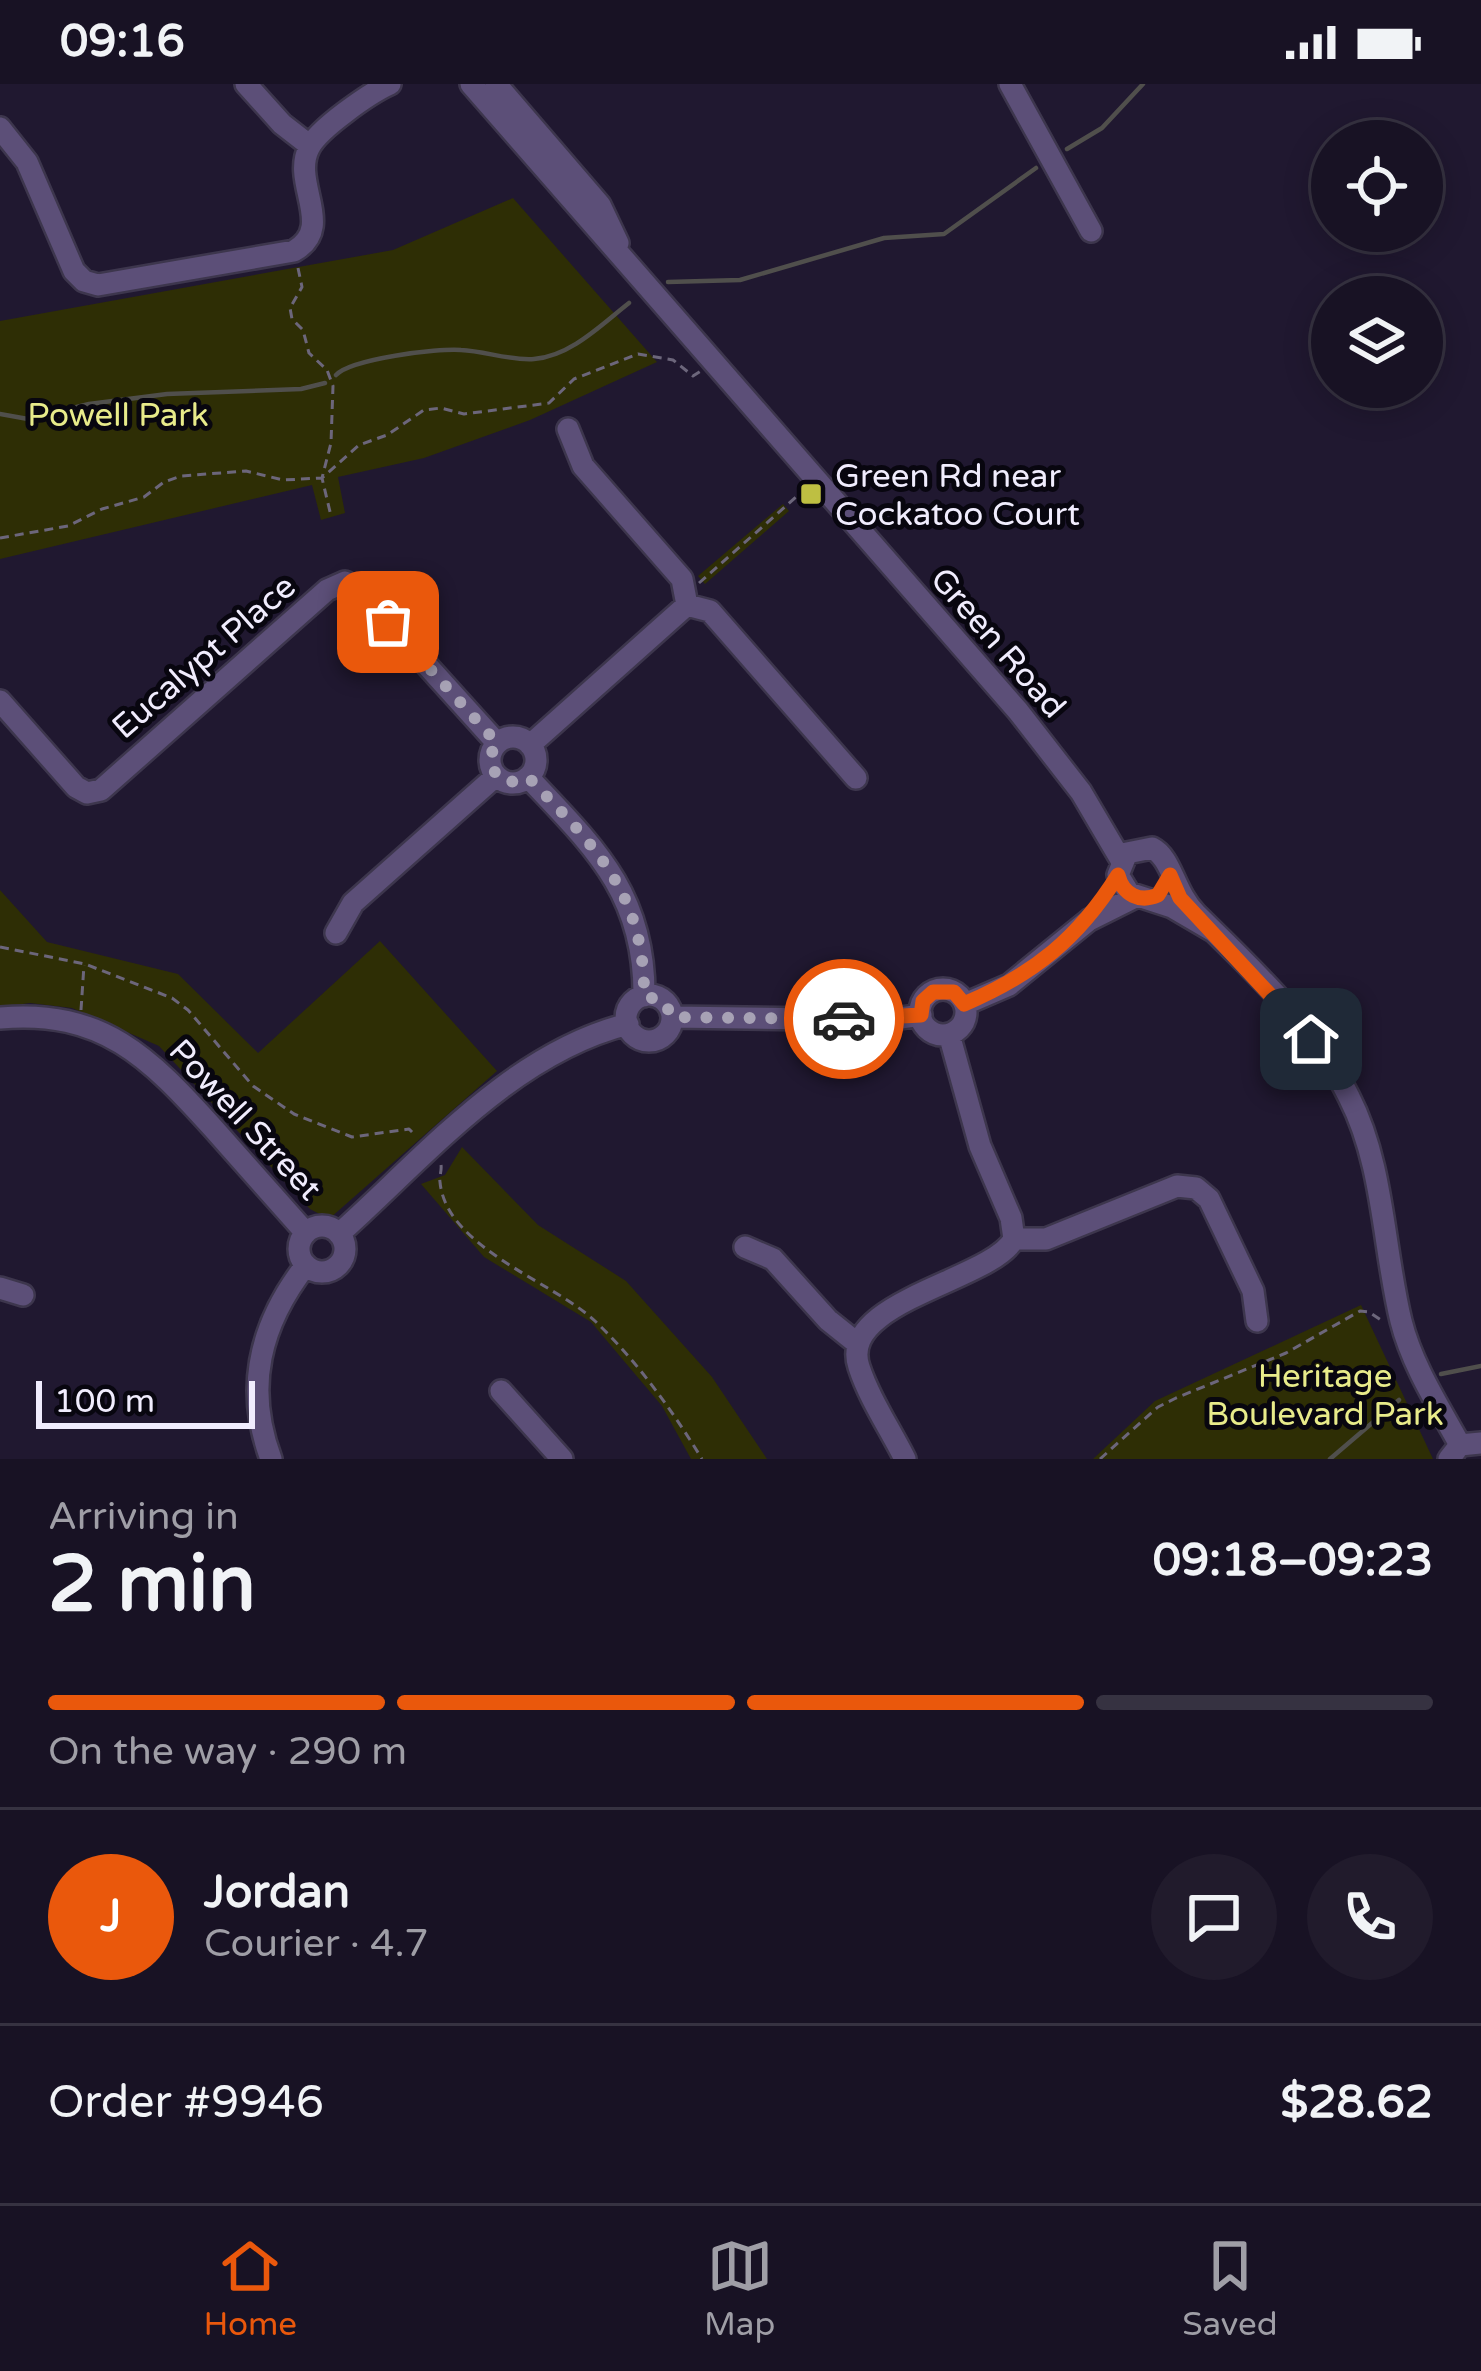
<!DOCTYPE html>
<meta charset="utf-8">
<style>
body{margin:0;font-family:"Varela Round",sans-serif;background:#211b2c;color:#f1f3f6;height:100vh;display:flex;flex-direction:column;font-size:45px;white-space:nowrap}
*{box-sizing:border-box;margin:0}
p{font-size:39px;color:#9f9ea6}
.icon{flex:none;width:66px;height:66px;fill:none;stroke:currentColor;stroke-width:2;stroke-linecap:round;stroke-linejoin:round}
.map{position:relative;height:1375px;overflow:hidden}
.details{display:flex;flex-direction:column;background:#181224;flex:1}
.details>*{flex:none}
.buttons{position:absolute;left:1311px;top:36px;display:grid;gap:24px}
.buttons a{display:grid;place-items:center;width:132px;height:132px;border-radius:50%;background:#181224;box-shadow:0 6px 30px #0003,0 0 0 3px #363241;font-size:60px}
.scale{position:absolute;left:36px;bottom:30px;width:219px;box-sizing:border-box;padding-left:12px;border:6px solid #f0ecfd;border-top:0;font-size:33px;line-height:42px;white-space:nowrap;color:#f0ecfd;-webkit-text-stroke:9px #08060f;paint-order:stroke}
.pin{position:absolute;display:grid;place-items:center;width:102px;height:102px;color:#fff;margin:-51px;border-radius:24px;box-shadow:0 6px 18px #0006}
.courier{position:absolute;display:grid;place-items:center;width:120px;height:120px;margin:-60px;border:9px solid #ea580c;border-radius:50%;background:#fff;color:#222;box-shadow:0 3px 15px #0007}
.summary em{font-style:normal;font-weight:800}
.summary div{display:flex;flex-direction:column-reverse}
.summary{display:flex;align-items:center;justify-content:space-between;height:204px;padding:0 48px}
h1{font-size:78px;font-weight:800;line-height:90px}
.bar{display:grid;grid-template-columns:repeat(4,1fr);gap:18px 12px;align-content:center;height:144px;padding:0 48px}
.bar i{height:15px;border-radius:9px;background:#363241}
.bar .current{background:#ea580c}
.bar p{grid-column:span 4}
.line{display:flex;align-items:center;gap:30px;padding:0 48px;border-top:3px solid #363241}
.line div{flex:1}
.round{display:grid;place-items:center;flex:none;width:126px;height:126px;border-radius:63px;background:#211b2c}
.status{display:flex;justify-content:space-between;align-items:center;height:84px;padding:0 60px;background:#181224;direction:ltr}
.status svg{height:33px;fill:currentColor}
.tab-bar{display:flex;justify-content:space-around;align-items:center;height:168px;border-top:3px solid #363241;background:#181224;font-size:33px;color:#9f9ea6}
.tab-bar a{display:grid;justify-items:center;gap:6px}
.tab-bar .current{color:#ea580c}
.map>svg:first-child{display:block}
.green{fill:#2e2e05}
.lines{fill:none;stroke-linecap:round;stroke-linejoin:round}
.stream{stroke:#504f4c;stroke-width:4.5}
.minor-casing{stroke:#3d364d;stroke-width:26}
.path{stroke:#6c667b;stroke-width:3;stroke-dasharray:9 6;stroke-linecap:butt}
.minor{stroke:#5c4f78;stroke-width:21}
.done{stroke:#a7a2b5;stroke-width:12;stroke-dasharray:0 21.6}
.route{stroke:#ea580c;stroke-width:15}
.poi-dot{fill:#bebf42;stroke:#08060f;stroke-width:4.5}
.labels{text-anchor:middle;stroke-width:10;stroke-linejoin:round;paint-order:stroke}
.park-label{font-size:33px;fill:#e8eb8a;stroke:#08060f}
.poi-label{font-size:33px;fill:#f0ecfd;stroke:#08060f;text-anchor:start}
.street-label{font-size:33px;fill:#f0ecfd;stroke:#08060f}
</style>
<div class="status"><b>09:16</b><svg viewBox="0 0 49 12"><path d="M0 12V9h3v3zM5 12V6h3v6zM10 12V3h3v9zM15 12V0h3v12zM26 1h20v11H26zM47 4h2v5h-2z"/></svg></div>
<div class="map">
<svg width="1481" height="1375" viewBox="0 0 1481 1375">
<rect width="100%" height="100%" fill="#201830"/>
<!-- green -->
<path class="green" d="M513 114 657 278 530 336 424 374 338 393 345 429 321 436 312 401 0 475V237L393 166Z
M783 420 789 427 705 500 698 492Z
M0 806 47 858 178 890 258 969 380 857 497 987 329 1135 310 1125 159 962 72 924 30 919 0 923Z
M462 1063 538 1141 626 1197 712 1293 767 1375H691L662 1322 591 1238 484 1173 421 1100 445 1091Z
M1361 1221 1433 1375H1093L1155 1317Z"/>
<g class="lines">
<!-- stream -->
<path class="stream" d="M1067 65 1102 44 1143 0
M668 198 740 196 884 154 944 150 1036 84
M336 291C351 275 437 264 461 266 485 267 511 277 534 275 571 272 602 240 629 219
M0 330 28 335 89 320 167 310 301 305 325 299
M1441 1290 1481 1282
M1330 1375 1399 1316"/>
<defs>
<path id="minor" d="M246 0 282 40 309 61
M471 0 1018 627 1081 708 1121 776
M496 0 600 121 618 159
M1010 0 1091 147
M0 44 27 78 74 187 84 197 98 201 294 167C336 143 291 99 309 64 318 45 370 9 390 0
M568 345 583 382 682 495 687 521 710 527 856 694
M0 617 76 703 87 709 101 706 327 506 345 498 360 507 497 659
M490 676a23 23 0 1 1 46 0a23 23 0 1 1-46 0Z
M530 661 687 521
M528 693C594 763 645 810 644 912
M1213 847 1172 823 1129 809 1118 791 1127 769 1152 764C1172 774 1174 808 1196 830 1251 884 1315 943 1349 1013 1384 1081 1383 1163 1401 1237 1412 1281 1438 1321 1460 1361
M336 849 353 819 496 692
M920 928a23 23 0 1 1 46 0a23 23 0 1 1-46 0Z
M626 934a23 23 0 1 1 46 0a23 23 0 1 1-46 0Z
M965 920 1009 901 1089 836 1135 813
M672 933 887 936 921 931
M0 934C102 925 149 973 213 1044 244 1079 275 1114 306 1149
M949 950 980 1062 1011 1134 1014 1155
M299 1165a23 23 0 1 1 46 0a23 23 0 1 1-46 0Z
M339 1150C426 1072 512 969 628 940
M745 1163 773 1175 828 1236 858 1260
M0 1204 23 1211
M501 1307 562 1375
M271 1375C244 1303 260 1240 306 1181
M905 1375C890 1345 869 1314 859 1283 837 1217 991 1197 1014 1155H1046L1177 1102 1196 1104 1209 1115 1253 1207 1257 1237
M1449 1375 1460 1361 1481 1359"/>
</defs>
<!-- minor casing -->
<use href="#minor" class="minor-casing"/>
<!-- path -->
<path class="path" d="M298 184 302 203 290 224 292 235 303 246 309 269 327 286 333 302 331 359 322 394 331 432
M0 454 68 442 102 425 144 413 164 398 181 392 246 387 283 396 322 394 359 361 387 351 424 326 441 324 464 330 549 319 574 295 638 270 673 276 693 292 701 287
M699 499 804 406
M0 863 85 880 172 914 188 926 253 1002 294 1030 352 1053 409 1045 415 1051
M81 926 84 881
M441 1081C442 1087 439 1092 440 1098 446 1164 554 1198 595 1237 637 1277 672 1326 702 1375
M1100 1375 1158 1323 1176 1314 1286 1269 1360 1227 1369 1228 1381 1236"/>
<!-- minor -->
<use href="#minor" class="minor"/>
</g>
<g class="lines">
<!-- done -->
<path class="done" d="M388 538 497 659 490 672 496 692 511 698 528 693C595 762 645 810 644 912L664 917 672 933 844 935"/>
<!-- route -->
<path class="route" d="M844 935 921 931 923 917 933 908H954L964 920C1034 890 1078 855 1118 791 1123 811 1140 819 1158 811L1170 791 1180 814 1311 955"/>
</g>
<!-- markers -->
<rect class="poi-dot" x="799" y="398" width="24" height="24" rx="6"/>
<g class="labels">
<!-- park labels -->
<g class="park-label">
<text x="118" y="342">Powell Park</text>
<text x="1325" y="1303">Heritage<tspan x="1325" dy="38">Boulevard Park</tspan></text>
</g>
<!-- poi labels -->
<g class="poi-label">
<text x="835" y="403">Green Rd near<tspan x="835" dy="38">Cockatoo Court</tspan></text>
</g>
<!-- street labels -->
<g class="street-label">
<text transform="translate(999 558) rotate(49)" y="12">Green Road</text>
<text transform="translate(203 572) rotate(-41)" y="12">Eucalypt Place</text>
<text transform="translate(246 1035) rotate(47)" y="12">Powell Street</text>
</g>
</g>
</svg>
<div class="buttons">
<a><svg class="icon" aria-label="locate" viewBox="0 0 24 24"><circle cx="12" cy="12" r="6"/><path d="M12 2v4M12 18v4M2 12h4M18 12h4"/></svg></a>
<a><svg class="icon" aria-label="layers" viewBox="0 0 24 24"><path d="M12 4l9 5-9 5-9-5zM3 14l9 5 9-5"/></svg></a>
</div>
<div class="scale">100 m</div>
<div class="pin" style="left:388px;top:538px;background:#ea580c"><svg class="icon" aria-label="bag" viewBox="0 0 24 24"><path d="M5 8h14l-1 12H6zM9 8a3 3 0 0 1 6 0"/></svg></div>
<div class="pin" style="left:1311px;top:955px;background:#1f2937"><svg class="icon" aria-label="home" viewBox="0 0 24 24"><path d="M3 11l9-7 9 7M6 9v11h12V9"/></svg></div>
<div class="courier" style="left:844px;top:935px"><svg class="icon" aria-label="car" viewBox="0 0 24 24"><path d="M5 17H2v-5l4-1 3-4h7l3 4 3 1v5h-3M9 17h6M6 11h13"/><circle cx="7" cy="17" r="2"/><circle cx="17" cy="17" r="2"/></svg></div>
</div>
<section class="details">
<div class="summary"><div><h1>2 min</h1><p>Arriving in</p></div><em>09:18–09:23</em></div>
<div class="bar"><i class="current"></i><i class="current"></i><i class="current"></i><i></i><p>On the way · 290 m</p></div>
<div class="line" style="height:216px"><b class="round" style="background:#ea580c;color:#fff">J</b><div><b>Jordan</b><p>Courier · 4.7</p></div><a class="round"><svg class="icon" aria-label="chat" viewBox="0 0 24 24"><path d="M4 5h16v11H9l-5 4z"/></svg></a><a class="round"><svg class="icon" aria-label="phone" viewBox="0 0 24 24"><path d="M5 4h4l2 5-3 2q2 4 5 5l2-3 5 2v4C11 20 4 13 5 4z"/></svg></a></div>
<div class="line" style="height:156px"><div>Order #9946</div><b>$28.62</b></div>
</section>
<nav class="tab-bar">
<a class="current"><svg class="icon" aria-label="home" viewBox="0 0 24 24"><path d="M3 11l9-7 9 7M6 9v11h12V9"/></svg>Home</a>
<a><svg class="icon" aria-label="map" viewBox="0 0 24 24"><path d="M3 6l6-2 6 2 6-2v14l-6 2-6-2-6 2zM9 4v14M15 6v14"/></svg>Map</a>
<a><svg class="icon" aria-label="saved" viewBox="0 0 24 24"><path d="M7 4h10v16l-5-4-5 4z"/></svg>Saved</a>
</nav>
